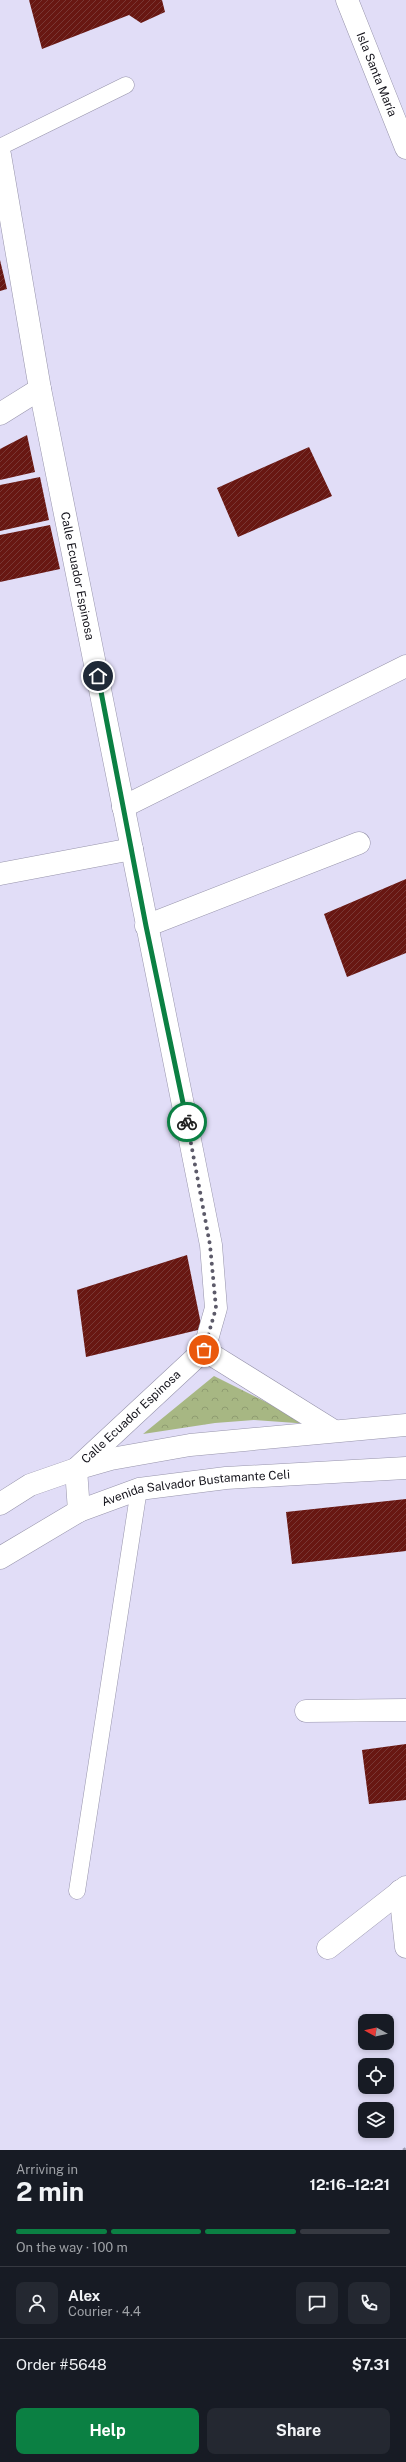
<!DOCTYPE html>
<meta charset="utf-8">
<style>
body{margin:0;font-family:"Public Sans",sans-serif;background:#242831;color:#f1f3f6;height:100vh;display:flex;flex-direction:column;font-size:15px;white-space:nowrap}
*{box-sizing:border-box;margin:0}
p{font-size:13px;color:#9ea1a6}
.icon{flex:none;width:22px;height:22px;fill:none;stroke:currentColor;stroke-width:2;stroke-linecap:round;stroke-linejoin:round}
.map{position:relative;height:2150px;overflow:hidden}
.sheet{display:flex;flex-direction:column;background:#171b24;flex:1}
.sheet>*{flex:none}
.needle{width:26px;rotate:278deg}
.tools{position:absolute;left:358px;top:2014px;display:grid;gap:8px}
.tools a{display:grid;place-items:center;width:36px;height:36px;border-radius:8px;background:#171b24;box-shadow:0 2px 6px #0003;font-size:20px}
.pin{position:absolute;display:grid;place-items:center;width:34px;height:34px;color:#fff;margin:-17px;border:2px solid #fff;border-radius:50%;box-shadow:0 1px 4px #0007}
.courier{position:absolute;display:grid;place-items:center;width:40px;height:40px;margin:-20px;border:3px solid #0b8043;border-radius:50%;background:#fff;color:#222;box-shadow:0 1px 5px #0007}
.overview em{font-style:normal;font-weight:700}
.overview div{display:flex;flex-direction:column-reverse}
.overview{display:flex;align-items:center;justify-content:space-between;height:68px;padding:0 16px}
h1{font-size:26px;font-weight:700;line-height:30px}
.bar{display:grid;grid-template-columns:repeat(4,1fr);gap:6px 4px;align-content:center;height:48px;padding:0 16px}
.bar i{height:5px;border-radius:3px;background:#363941}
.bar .current{background:#0b8043}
.bar p{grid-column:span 4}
.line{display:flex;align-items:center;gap:10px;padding:0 16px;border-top:1px solid #363941}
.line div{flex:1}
.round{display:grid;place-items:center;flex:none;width:42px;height:42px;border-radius:8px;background:#242831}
.button{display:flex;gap:8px;margin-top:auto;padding:8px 16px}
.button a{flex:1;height:46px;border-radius:8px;background:#0b8043;color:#fff;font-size:16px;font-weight:700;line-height:46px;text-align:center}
.button a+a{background:#242831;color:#f1f3f6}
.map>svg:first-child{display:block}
.park{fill:url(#park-crowns)}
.building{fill:url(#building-hatch)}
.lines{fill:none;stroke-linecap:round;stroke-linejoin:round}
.service-casing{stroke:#9794ab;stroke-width:17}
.minor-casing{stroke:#9794ab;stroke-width:23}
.secondary-casing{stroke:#9794ab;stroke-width:23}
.path{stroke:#9d9aae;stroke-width:2.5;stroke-dasharray:3 2;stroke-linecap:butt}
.service{stroke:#fff;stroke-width:16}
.minor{stroke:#fff;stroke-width:22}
.secondary{stroke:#fff;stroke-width:22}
.done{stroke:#5c5a69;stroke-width:4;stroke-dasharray:0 7.2}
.route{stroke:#0b8043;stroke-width:5}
.labels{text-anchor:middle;stroke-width:4;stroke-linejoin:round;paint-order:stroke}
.street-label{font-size:12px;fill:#15141c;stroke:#fff}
</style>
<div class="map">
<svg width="406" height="2150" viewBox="0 0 406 2150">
<defs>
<pattern id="park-crowns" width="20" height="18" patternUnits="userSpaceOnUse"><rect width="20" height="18" fill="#a7b783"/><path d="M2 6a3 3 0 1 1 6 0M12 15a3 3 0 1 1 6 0" fill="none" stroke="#8f9c71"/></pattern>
<pattern id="building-hatch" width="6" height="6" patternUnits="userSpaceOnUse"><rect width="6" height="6" fill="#681712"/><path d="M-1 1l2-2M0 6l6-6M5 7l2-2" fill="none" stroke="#783734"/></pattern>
</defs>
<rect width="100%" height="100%" fill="#e1ddf7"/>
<!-- park -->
<path class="park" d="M214 1376 310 1424 254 1420 215 1423 143 1434Z"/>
<!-- building -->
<path class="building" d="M29 0H162L165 12 141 23 129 15 42 49Z
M0 260 7 289 0 291Z
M27 435 35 472 0 480V449Z
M309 447 332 496 238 537 217 488Z
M40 477 49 520 0 531V485Z
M50 525 60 569 0 582V535Z
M406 879V953L347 977 324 914Z
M187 1255 202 1329 86 1357 77 1290Z
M406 1499V1551L292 1564 286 1512Z
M406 1744V1800L369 1804 362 1750Z"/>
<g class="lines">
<defs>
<path id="service" d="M0 147 126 85
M77 1891 139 1489"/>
<g id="minor">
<path id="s1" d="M347 0 406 148"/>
<path id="s2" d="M0 155 40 389 211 1245 216 1308 204 1350 76 1469 79 1511"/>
<path d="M0 414 40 389"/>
<path d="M123 807 406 666"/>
<path d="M0 874 132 849"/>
<path d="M146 926 359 843"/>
<path d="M204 1350 334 1431"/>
<path d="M306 1711 406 1710"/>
<path d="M400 1891 406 1947"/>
<path d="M328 1948 406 1887"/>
</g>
<g id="secondary">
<path d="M0 1504 30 1485 76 1469 111 1459 190 1445 406 1425"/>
<path id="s3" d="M0 1558 79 1511 139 1489 226 1478 406 1468"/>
</g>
</defs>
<!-- service casing -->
<use href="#service" class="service-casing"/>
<!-- minor casing -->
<use href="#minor" class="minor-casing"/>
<!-- secondary casing -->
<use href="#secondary" class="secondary-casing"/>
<!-- path -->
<path class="path" d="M403 2150 406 2148"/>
<!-- service -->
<use href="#service" class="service"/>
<!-- minor -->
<use href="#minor" class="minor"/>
<!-- secondary -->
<use href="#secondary" class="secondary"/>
</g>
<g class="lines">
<!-- done -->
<path class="done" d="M187 1122 210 1245 216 1308 204 1350"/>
<!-- route -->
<path class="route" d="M98 676 146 926 187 1122"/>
</g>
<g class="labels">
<!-- street labels -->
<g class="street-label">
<text dy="4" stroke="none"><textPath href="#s1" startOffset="80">Isla Santa María</textPath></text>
<text dy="4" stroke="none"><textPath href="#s2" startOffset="428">Calle Ecuador Espinosa</textPath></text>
<text transform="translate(131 1417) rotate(-43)" y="4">Calle Ecuador Espinosa</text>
<text dy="4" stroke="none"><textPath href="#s3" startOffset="212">Avenida Salvador Bustamante Celi</textPath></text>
</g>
</g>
</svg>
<div class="tools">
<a><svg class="needle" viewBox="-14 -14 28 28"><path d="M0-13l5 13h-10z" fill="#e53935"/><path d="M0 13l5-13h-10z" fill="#9ea1a6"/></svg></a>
<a><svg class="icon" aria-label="locate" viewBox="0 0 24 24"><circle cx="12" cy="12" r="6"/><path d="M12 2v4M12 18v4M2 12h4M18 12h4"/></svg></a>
<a><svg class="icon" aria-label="layers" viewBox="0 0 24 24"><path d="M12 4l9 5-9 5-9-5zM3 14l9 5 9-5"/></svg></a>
</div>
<div class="pin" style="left:204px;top:1350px;background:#ea580c"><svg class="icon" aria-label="bag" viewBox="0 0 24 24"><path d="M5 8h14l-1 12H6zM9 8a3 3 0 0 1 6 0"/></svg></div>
<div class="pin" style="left:98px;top:676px;background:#1f2937"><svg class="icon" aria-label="home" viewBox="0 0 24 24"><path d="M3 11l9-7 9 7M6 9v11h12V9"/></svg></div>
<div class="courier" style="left:187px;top:1122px"><svg class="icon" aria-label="bike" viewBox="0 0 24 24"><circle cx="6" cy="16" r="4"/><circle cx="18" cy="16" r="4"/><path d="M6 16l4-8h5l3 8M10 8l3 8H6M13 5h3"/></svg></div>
</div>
<section class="sheet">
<div class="overview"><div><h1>2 min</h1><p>Arriving in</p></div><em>12:16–12:21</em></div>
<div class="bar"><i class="current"></i><i class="current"></i><i class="current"></i><i></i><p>On the way · 100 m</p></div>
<div class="line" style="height:72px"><a class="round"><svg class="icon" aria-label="person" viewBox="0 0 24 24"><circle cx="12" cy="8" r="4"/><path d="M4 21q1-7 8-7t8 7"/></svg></a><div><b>Alex</b><p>Courier · 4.4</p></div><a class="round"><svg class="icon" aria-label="chat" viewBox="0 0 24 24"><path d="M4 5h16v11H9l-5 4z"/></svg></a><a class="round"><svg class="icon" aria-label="phone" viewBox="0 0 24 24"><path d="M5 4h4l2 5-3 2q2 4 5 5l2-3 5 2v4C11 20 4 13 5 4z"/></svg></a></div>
<div class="line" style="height:52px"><div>Order #5648</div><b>$7.31</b></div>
<div class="button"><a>Help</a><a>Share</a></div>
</section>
